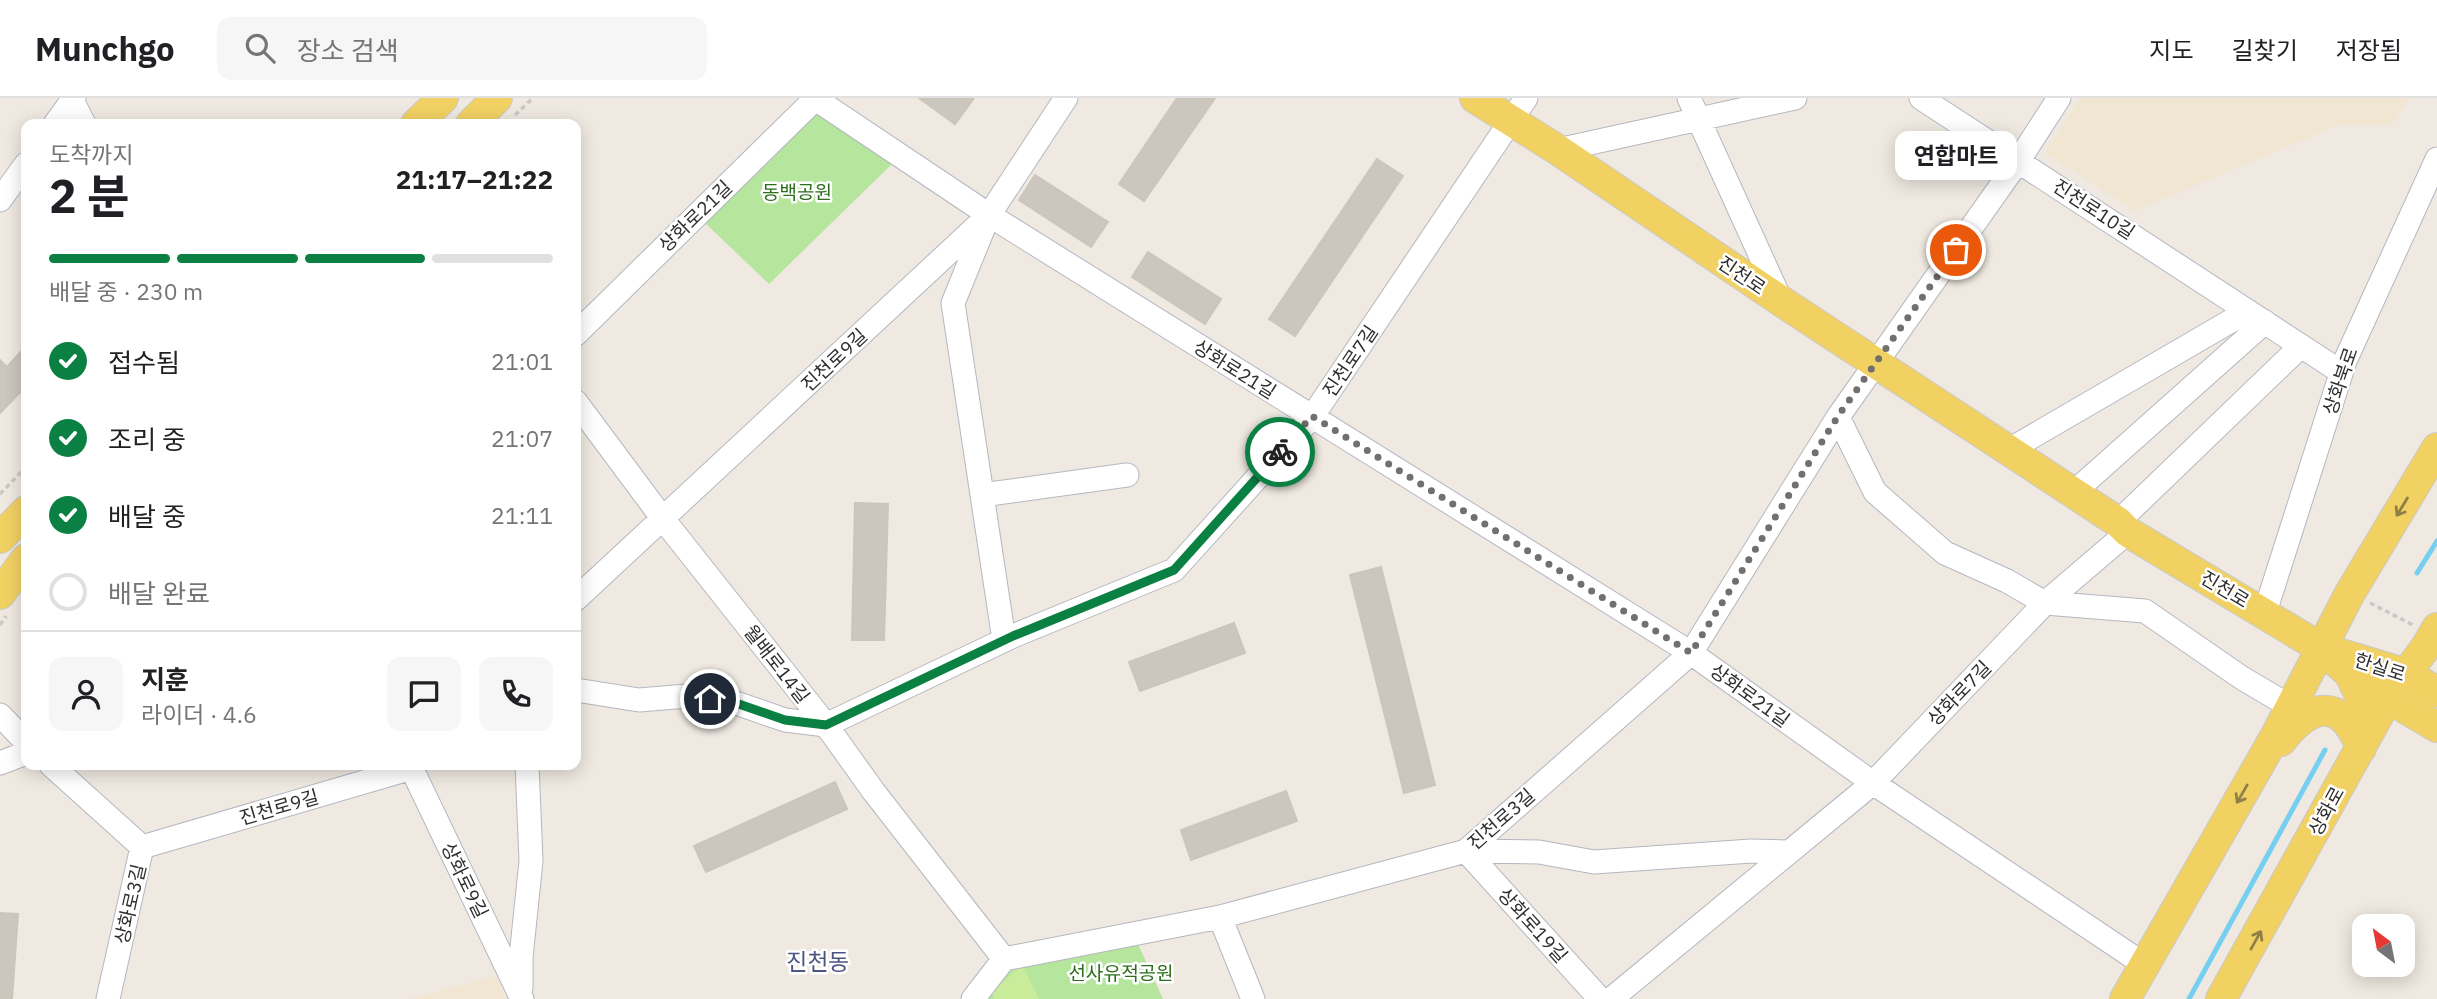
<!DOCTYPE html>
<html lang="ko">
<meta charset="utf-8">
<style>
body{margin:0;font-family:"IBM Plex Sans","Noto Sans KR",sans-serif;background:#f6f6f6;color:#202124;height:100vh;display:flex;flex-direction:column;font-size:26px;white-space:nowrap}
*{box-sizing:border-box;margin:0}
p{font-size:23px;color:#757577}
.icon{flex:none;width:38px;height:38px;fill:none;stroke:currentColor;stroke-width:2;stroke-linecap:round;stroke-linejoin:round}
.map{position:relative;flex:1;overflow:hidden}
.details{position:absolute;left:21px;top:21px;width:560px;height:651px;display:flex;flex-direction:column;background:#fff;border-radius:14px;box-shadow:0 4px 18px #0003}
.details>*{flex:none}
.needle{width:46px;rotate:328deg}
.buttons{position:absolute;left:2352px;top:816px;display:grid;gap:14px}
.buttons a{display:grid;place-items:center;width:63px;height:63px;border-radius:14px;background:#fff;box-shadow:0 4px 18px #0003;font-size:35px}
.pin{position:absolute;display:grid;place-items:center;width:60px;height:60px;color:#fff;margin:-30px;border:4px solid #fff;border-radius:50%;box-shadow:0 2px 7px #0007}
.courier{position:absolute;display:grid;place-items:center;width:70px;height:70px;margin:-35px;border:5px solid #0b8043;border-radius:50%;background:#fff;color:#222;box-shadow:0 2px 9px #0007}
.bubble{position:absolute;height:49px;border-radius:14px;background:#fff;box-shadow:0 4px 18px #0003;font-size:23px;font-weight:700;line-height:49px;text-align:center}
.headline em{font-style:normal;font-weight:700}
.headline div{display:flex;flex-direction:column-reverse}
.headline{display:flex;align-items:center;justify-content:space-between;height:119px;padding:0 28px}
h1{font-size:46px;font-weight:700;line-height:52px}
.bar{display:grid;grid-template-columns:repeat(4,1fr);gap:10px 7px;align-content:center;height:84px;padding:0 28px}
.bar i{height:9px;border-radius:5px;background:#e0e0e0}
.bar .active{background:#0b8043}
.bar p{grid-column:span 4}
.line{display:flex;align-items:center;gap:18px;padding:0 28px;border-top:2px solid #e0e0e0}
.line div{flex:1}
.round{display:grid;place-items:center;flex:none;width:74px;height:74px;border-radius:14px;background:#f6f6f6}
ol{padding:0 28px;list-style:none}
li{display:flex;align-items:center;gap:21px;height:77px}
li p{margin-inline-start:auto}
li .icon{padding:7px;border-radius:50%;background:#0b8043;color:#fff;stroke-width:4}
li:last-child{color:#757577}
li i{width:38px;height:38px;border:4px solid #e0e0e0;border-radius:50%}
header{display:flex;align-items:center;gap:42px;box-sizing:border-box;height:98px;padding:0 35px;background:#fff;border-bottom:2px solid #e0e0e0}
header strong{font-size:33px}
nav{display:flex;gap:38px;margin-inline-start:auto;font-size:24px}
.search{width:490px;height:63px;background:#f6f6f6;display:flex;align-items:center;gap:18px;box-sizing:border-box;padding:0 24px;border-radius:14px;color:#757577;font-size:26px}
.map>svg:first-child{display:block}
.education{fill:#f0e6d1}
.green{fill:#b6e59e}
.pitch{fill:#c9ec9a}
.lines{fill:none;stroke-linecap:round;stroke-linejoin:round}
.stream{stroke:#75cff0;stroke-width:5}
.building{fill:#cbc7bf;stroke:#cbc5ba;stroke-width:2}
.minor-casing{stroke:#b4b7c1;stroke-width:25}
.major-casing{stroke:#c9c9c9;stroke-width:32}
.path{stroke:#c9c9c9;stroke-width:3.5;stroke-dasharray:5 3.5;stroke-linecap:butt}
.minor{stroke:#fff;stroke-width:23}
.major{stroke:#f2d163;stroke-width:30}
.oneway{stroke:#908048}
.done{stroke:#726f6d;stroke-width:7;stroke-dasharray:0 12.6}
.route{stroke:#0b8043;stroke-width:9}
.labels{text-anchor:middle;stroke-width:5;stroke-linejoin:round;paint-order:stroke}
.park-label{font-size:19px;fill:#2c6e1b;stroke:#fff}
.street-label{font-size:19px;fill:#2e2e2e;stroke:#fff}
.quarter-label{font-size:23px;fill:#4d5680;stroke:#fff}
</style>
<header>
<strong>Munchgo</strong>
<div class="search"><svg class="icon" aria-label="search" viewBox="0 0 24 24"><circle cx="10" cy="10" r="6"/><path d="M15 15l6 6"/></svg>장소 검색</div>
<nav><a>지도</a><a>길찾기</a><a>저장됨</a></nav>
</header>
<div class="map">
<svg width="2437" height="901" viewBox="0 0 2437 901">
<rect width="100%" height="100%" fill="#efe9e1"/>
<!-- education -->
<path class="education" d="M2080 0H2410L2392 27H2338L2135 113 2045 55Z
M496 878 506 901H409Z"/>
<!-- green -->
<path class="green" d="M815 12 893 65 769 186 702 122Z
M1137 844 1163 901H987L1009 873 1022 867Z"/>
<!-- pitch -->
<path class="pitch" d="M1022 867 1039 901H994L992 894Z"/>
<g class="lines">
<!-- stream -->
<path class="stream" d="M2417 475 2437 443
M2189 901 2325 652"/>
</g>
<!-- building -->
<path class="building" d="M919 0H974L955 26Z
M1177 0H1215L1144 103 1119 86Z
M1377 61 1403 78 1295 238 1269 221Z
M1035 77 1108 124 1091 149 1019 102Z
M1148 154 1221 201 1205 226 1132 179Z
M26 248V288L0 315V262L7 269Z
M855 405 888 406 884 542H852Z
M1381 469 1435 687 1404 695 1350 477Z
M1234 525 1245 555 1140 593 1129 564Z
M835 684 847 711 706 774 694 748Z
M1286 693 1297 723 1191 762 1181 732Z
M0 815 18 816 12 901 0 900Z"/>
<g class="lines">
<defs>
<path id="minor" d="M71 0 84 26
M814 0 989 117 1691 555 1873 685 2145 867
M1689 0 1781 203
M1921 0 2341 274
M55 26 74 0
M1558 52 1795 0
M0 102 26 66
M986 124 953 205 1004 542
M576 236 815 1
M576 304 663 421 826 627 874 694 1004 861
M1838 319 1875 394 1945 455 2007 483 2045 505 2145 513 2242 580 2291 609
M2009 352 2248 213
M2073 395 2265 224
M982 397 1127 377
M2118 424 2301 248
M576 501 989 117 1066 0
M2265 514 2345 263 2437 61
M576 592 639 602 687 598 733 604 785 622 826 627 1013 538 1174 472 1312 319 1526 0
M0 617 26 644
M0 665 26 655
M51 667 142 749
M410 667 522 901
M142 749 412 670 415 667
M1466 753 1539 754 1594 764 1751 753 1788 754
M1466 753 1600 901
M1220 819 1253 901
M521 890V859L531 763 527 667
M108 901 142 749
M973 901 1004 861 1220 819 1466 753 1691 555 1838 319 2019 62 2059 0
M1611 901 1873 685 2045 505 2128 434"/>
<path id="major" d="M1475 0 1558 52 1781 203 2118 424 2128 434 2321 550 2350 576 2367 614 2361 650
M416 26 443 0
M471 26 497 0
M0 440 26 413
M0 496 26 461
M2328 552 2407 576 2437 594
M2371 590 2437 629
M2281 643C2311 604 2342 599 2361 650
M2125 901 2275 639 2350 495 2437 350
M2221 901 2388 600 2426 549 2437 530"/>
</defs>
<!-- minor casing -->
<use href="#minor" class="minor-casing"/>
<!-- major casing -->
<use href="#major" class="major-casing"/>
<!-- path -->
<path class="path" d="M515 17 533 0
M0 396 26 369
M2370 505 2413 527
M0 527 6 518"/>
<!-- minor -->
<use href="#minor" class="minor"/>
<!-- major -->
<use href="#major" class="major"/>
</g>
<!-- one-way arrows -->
<defs><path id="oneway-shaft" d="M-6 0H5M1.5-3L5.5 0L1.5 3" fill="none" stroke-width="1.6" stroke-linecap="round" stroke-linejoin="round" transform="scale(1.75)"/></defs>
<g class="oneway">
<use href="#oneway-shaft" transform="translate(2402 409) rotate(121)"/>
<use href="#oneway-shaft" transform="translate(2242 696) rotate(120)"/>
<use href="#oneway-shaft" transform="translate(2256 842) rotate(-61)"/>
</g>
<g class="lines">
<!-- done -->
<path class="done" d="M1280 354 1312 318 1691 555 1838 318 1956 152"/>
<!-- route -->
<path class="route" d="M710 601 733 604 785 622 826 627 1013 538 1174 472 1280 354"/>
</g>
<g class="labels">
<!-- park labels -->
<g class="park-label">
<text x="797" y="101">동백공원</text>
<text x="1121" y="882">선사유적공원</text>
</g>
<!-- street labels -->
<g class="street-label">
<text transform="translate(2094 111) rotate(33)" y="7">진천로10길</text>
<text transform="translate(695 118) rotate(-44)" y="7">상화로21길</text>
<text transform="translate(1742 177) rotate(34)" y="7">진천로</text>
<text transform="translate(834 262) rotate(-43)" y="7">진천로9길</text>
<text transform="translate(1350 263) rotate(-56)" y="7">진천로7길</text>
<text transform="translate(1235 271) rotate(32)" y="7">상화로21길</text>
<text transform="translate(2340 283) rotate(-71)" y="7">상화북로</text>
<text transform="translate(2225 491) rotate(31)" y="7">진천로</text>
<text transform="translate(777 566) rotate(52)" y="7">월배로14길</text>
<text transform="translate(2380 569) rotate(18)" y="7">한실로</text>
<text transform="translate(1959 595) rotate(-46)" y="7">상화로7길</text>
<text transform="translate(1750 597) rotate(36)" y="7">상화로21길</text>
<text transform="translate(279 709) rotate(-16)" y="7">진천로9길</text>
<text transform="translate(2326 713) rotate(-61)" y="7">상화로</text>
<text transform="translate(1501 721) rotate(-41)" y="7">진천로3길</text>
<text transform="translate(465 782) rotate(64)" y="7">상화로9길</text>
<text transform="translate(130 806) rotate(-77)" y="7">상화로3길</text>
<text transform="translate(1533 827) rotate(48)" y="7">상화로19길</text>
</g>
<!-- quarter labels -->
<g class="quarter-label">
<text x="818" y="872">진천동</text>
</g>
</g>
</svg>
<div class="buttons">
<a><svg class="needle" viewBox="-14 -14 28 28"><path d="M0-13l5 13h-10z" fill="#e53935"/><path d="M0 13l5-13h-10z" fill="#757577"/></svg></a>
</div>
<div class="pin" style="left:1956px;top:152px;background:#ea580c"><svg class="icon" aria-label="bag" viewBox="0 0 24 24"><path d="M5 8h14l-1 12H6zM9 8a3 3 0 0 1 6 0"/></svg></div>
<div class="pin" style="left:710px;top:601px;background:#1f2937"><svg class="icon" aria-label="home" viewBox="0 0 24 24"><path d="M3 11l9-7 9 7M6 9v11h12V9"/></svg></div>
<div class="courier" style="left:1280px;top:354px"><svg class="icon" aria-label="bike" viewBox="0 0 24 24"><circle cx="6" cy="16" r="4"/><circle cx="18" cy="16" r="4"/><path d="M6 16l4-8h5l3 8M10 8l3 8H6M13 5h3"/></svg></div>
<div class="bubble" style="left:1895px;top:33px;width:122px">연합마트</div>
<section class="details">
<div class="headline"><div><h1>2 분</h1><p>도착까지</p></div><em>21:17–21:22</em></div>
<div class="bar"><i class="active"></i><i class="active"></i><i class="active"></i><i></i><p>배달 중 · 230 m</p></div>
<ol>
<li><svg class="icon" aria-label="check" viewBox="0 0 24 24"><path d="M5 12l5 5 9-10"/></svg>접수됨<p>21:01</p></li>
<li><svg class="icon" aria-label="check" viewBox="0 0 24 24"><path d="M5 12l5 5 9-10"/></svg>조리 중<p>21:07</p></li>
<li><svg class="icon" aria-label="check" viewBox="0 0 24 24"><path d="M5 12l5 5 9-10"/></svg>배달 중<p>21:11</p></li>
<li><i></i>배달 완료</li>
</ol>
<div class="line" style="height:126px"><a class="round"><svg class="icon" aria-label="person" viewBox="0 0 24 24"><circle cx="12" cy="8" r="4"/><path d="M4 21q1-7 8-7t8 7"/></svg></a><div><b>지훈</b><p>라이더 · 4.6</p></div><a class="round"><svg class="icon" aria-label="chat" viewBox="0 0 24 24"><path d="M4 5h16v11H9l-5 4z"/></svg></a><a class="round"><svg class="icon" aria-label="phone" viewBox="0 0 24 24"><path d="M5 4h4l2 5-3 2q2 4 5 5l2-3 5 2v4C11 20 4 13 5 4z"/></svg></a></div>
</section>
</div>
